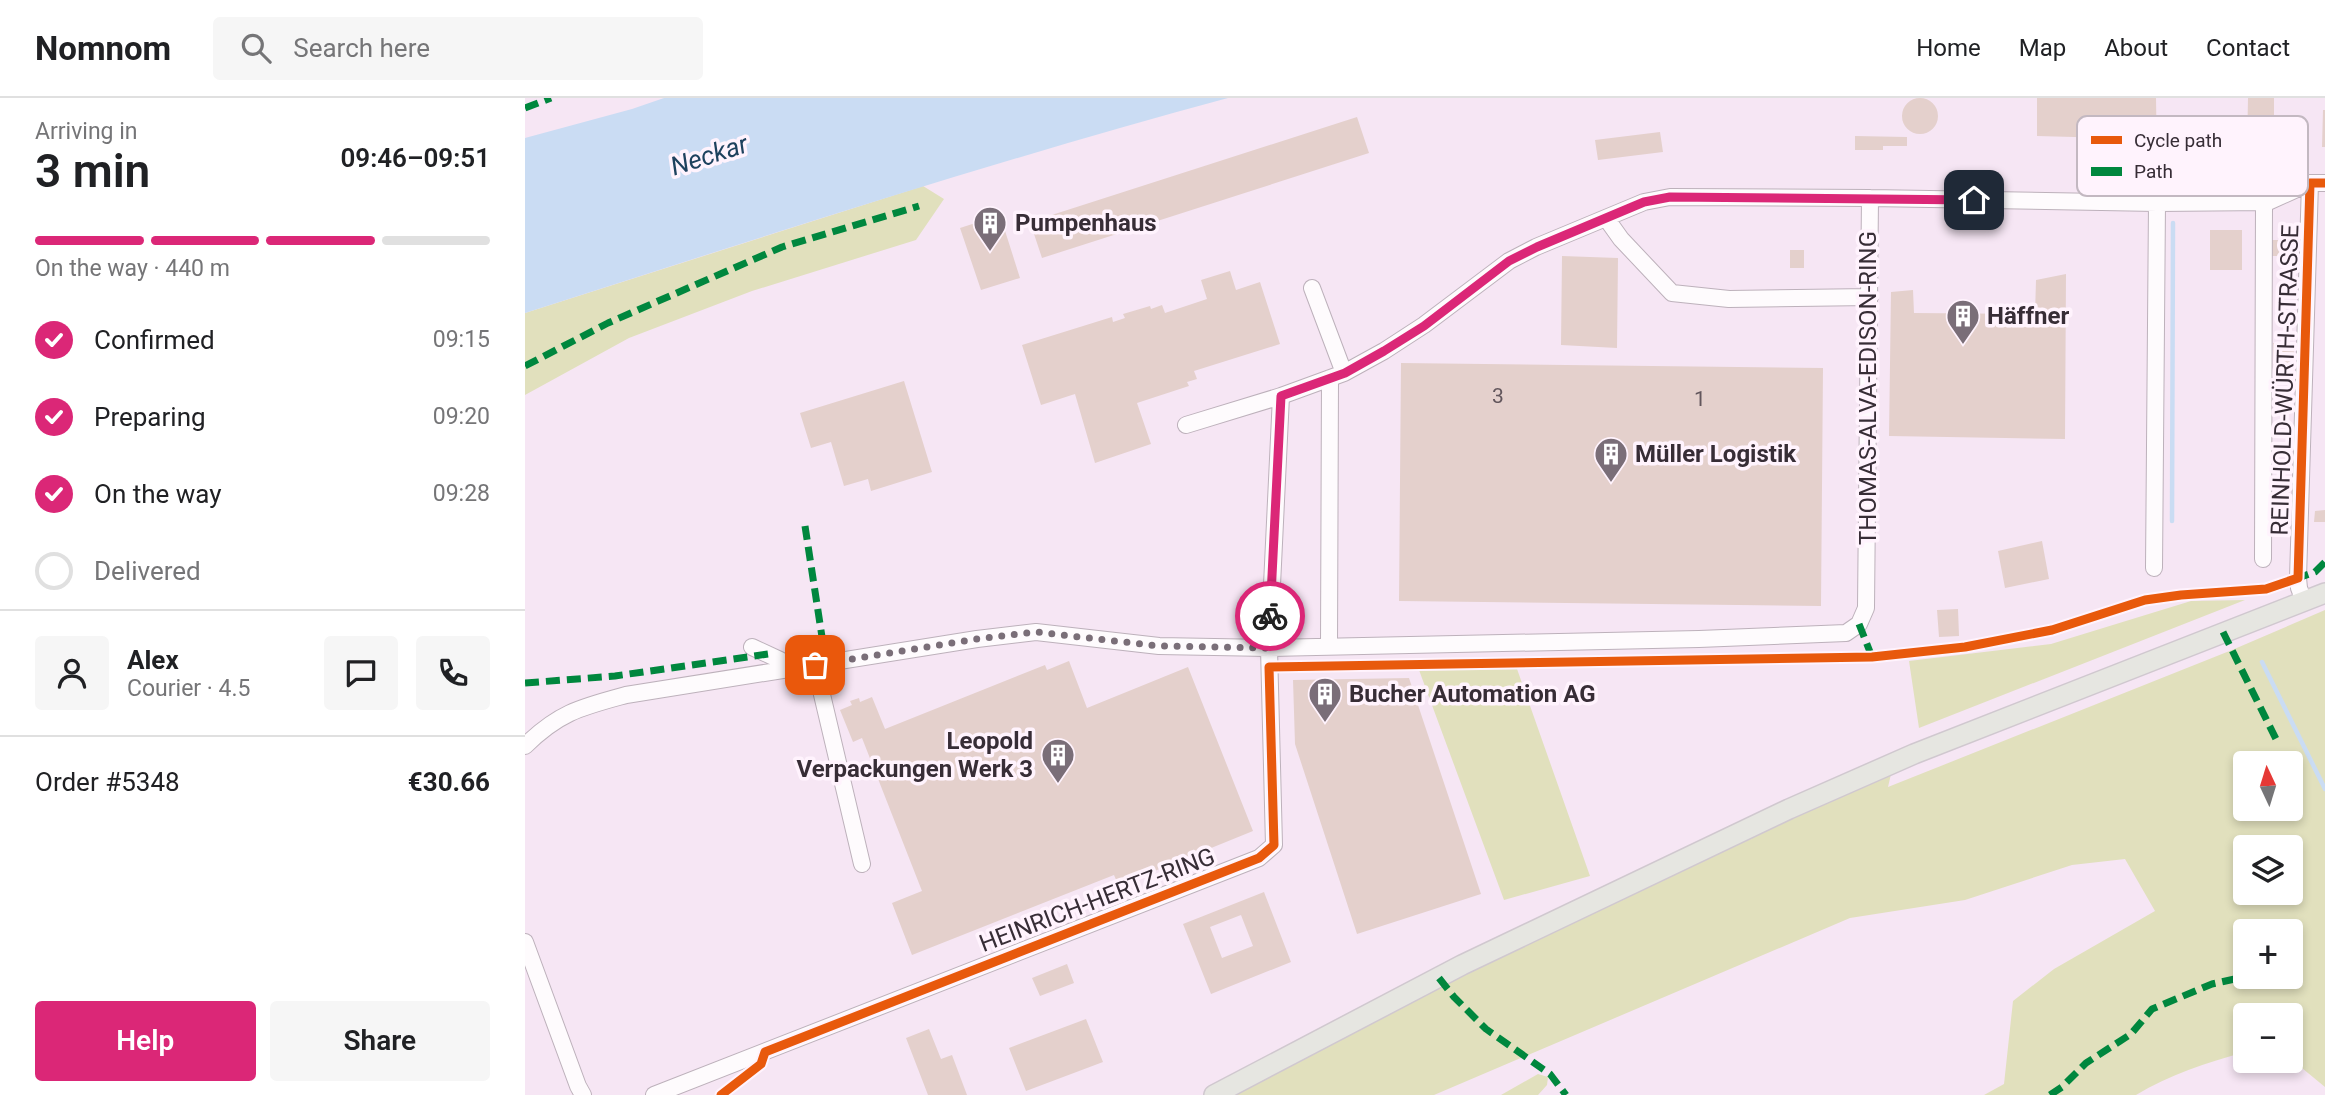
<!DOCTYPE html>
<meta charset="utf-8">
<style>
body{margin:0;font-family:Roboto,sans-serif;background:#f6f6f6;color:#202124;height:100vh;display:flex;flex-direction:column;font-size:26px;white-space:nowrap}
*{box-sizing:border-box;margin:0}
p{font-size:23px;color:#757577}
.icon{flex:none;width:38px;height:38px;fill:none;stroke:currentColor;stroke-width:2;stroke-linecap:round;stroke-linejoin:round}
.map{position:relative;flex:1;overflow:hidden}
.panel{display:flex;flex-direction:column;background:#fff;width:525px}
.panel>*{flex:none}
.needle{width:46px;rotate:356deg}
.buttons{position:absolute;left:1708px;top:653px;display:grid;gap:14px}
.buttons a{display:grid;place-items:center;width:70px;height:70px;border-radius:7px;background:#fff;box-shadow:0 4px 10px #0003;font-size:35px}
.pin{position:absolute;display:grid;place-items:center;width:60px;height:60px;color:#fff;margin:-30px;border-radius:14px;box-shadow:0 4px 10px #0006}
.courier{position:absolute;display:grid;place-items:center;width:70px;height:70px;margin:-35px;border:5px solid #db2777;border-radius:50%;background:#fff;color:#222;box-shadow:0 2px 9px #0007}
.overview em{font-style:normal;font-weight:600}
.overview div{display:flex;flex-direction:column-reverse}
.overview{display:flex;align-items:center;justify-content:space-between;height:119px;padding:0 35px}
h1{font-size:46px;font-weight:600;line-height:52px}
.bar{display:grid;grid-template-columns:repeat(4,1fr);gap:10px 7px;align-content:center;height:84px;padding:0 35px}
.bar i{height:9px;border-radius:5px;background:#e0e0e0}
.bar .active{background:#db2777}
.bar p{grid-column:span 4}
.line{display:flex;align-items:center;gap:18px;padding:0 35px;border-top:2px solid #e0e0e0}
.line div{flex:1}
.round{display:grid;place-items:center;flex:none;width:74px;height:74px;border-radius:7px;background:#f6f6f6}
ol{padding:0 35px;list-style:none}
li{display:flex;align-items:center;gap:21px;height:77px}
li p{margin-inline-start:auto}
li .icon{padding:7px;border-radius:50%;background:#db2777;color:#fff;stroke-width:4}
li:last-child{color:#757577}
li i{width:38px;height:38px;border:4px solid #e0e0e0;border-radius:50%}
.primary-button{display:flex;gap:14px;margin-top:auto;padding:14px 35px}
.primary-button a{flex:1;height:80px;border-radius:7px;background:#db2777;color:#fff;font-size:28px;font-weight:600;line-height:80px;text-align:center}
.primary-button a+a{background:#f6f6f6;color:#202124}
header{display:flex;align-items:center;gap:42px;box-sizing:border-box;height:98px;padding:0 35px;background:#fff;border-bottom:2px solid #e0e0e0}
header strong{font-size:33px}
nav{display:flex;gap:38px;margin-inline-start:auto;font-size:24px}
.search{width:490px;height:63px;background:#f6f6f6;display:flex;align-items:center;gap:18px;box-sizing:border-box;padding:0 24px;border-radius:7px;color:#757577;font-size:26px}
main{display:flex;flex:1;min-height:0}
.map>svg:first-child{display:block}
.green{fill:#e1e0bd;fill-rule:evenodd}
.water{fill:#cadcf3}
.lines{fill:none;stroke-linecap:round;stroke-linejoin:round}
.stream{stroke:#cadcf3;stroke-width:4.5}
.building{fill:#e4d0cc;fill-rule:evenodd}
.minor-casing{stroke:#bdb1bb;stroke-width:18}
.major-casing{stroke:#d0c8cf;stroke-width:22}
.minor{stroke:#fefbfd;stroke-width:16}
.major{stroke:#e6e6e1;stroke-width:19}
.quiet{stroke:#00873e;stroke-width:7;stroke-dasharray:14 7;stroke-linecap:butt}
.cycleway-casing{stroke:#fff3fd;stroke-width:13}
.cycleway{stroke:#e8590c;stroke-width:9}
.done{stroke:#7a6e78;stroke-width:7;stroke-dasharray:0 12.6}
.route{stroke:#db2777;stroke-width:9}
.labels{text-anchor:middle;stroke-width:7;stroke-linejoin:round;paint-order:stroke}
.number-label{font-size:21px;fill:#62565c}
.poi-label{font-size:24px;font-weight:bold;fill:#372d36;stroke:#fff3fd;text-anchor:start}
.street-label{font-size:24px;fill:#372d36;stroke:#fff3fd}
.water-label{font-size:26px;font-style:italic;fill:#1e425e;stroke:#fff3fd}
.key{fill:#fff3fd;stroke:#c3b8c1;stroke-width:2}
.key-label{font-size:19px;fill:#372d36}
</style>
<header>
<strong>Nomnom</strong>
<div class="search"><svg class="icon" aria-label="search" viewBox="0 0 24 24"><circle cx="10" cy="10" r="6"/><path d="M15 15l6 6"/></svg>Search here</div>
<nav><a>Home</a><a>Map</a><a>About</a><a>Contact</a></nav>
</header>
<main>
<section class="panel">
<div class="overview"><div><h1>3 min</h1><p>Arriving in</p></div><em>09:46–09:51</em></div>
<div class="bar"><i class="active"></i><i class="active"></i><i class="active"></i><i></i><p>On the way · 440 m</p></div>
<ol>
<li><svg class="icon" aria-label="check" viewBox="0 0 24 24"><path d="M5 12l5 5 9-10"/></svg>Confirmed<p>09:15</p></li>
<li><svg class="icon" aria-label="check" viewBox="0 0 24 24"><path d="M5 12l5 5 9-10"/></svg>Preparing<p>09:20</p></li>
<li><svg class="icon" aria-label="check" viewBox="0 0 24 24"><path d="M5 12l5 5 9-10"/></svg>On the way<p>09:28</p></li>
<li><i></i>Delivered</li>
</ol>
<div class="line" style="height:126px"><a class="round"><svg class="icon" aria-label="person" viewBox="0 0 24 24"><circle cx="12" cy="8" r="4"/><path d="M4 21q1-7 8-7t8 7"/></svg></a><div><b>Alex</b><p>Courier · 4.5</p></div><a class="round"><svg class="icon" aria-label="chat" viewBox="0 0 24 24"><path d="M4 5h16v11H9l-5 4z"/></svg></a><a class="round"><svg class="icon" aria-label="phone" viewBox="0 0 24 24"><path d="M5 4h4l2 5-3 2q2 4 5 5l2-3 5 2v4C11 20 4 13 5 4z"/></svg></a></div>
<div class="line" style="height:91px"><div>Order #5348</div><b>€30.66</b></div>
<div class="primary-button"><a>Help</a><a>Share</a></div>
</section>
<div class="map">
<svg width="1800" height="997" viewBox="0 0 1800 997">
<rect width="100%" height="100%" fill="#f6e6f4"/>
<!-- green -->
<path class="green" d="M398 88 419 101 391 142 227 193 104 240 0 297V215Z
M1720 502 1394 630 1384 563 1526 546 1666 503Z
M1800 512V989L1766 961V917H1720V954C1683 964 1644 977 1611 997H1459L1479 986 1488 903 1529 871 1630 813 1600 761 1547 767 1440 802 1325 820 909 997H701L823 931 1265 716 1366 676 1363 689 1707 552ZM1720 665H1766V710H1720ZM1720 749H1766V794H1720ZM1720 833H1766V878H1720Z
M991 568 1065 778 979 802 894 572Z
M1013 976 1023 979 1022 987 1013 997H976Z"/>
<!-- water -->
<path class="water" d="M139 0H703C466 64 234 140 0 215V40L107 11Z"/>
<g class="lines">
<!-- stream -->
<path class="stream" d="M1647 423 1648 125
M1737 564 1800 691"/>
</g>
<!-- building -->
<path class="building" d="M1512 0H1631L1632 62H1586V40L1512 38Z
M1723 0H1749V50H1722Z
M1377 18a18 18 0 1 1 36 0a18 18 0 1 1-36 0Z
M1798 12H1800V49H1797Z
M832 19 844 55 517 160 505 124Z
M1135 34 1138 54 1073 62 1070 42Z
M1330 38 1382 39V48H1358V52H1330Z
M475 117 495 180 456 192 435 130Z
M1685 132H1717V172H1685Z
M1747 142H1760V158H1747Z
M1265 152H1279V170H1265Z
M1037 158 1093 160 1092 250 1036 247Z
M705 173 711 192 735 184 755 246 669 273 672 281 662 284 664 288 612 305 626 346 570 365 550 296 516 307 497 247 587 219 588 224 600 220 598 216 625 208 626 211 637 207 640 215 682 201 676 182Z
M1541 176 1540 341 1364 338 1366 194 1388 192 1389 215 1510 216 1511 182Z
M1748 245H1769V267H1748Z
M876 265 1298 270 1296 508 874 503Z
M379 283 407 374 346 393 343 381 319 388 306 344 286 350 275 315Z
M1800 412V424H1789L1790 413Z
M1517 443 1524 481 1480 490 1473 453Z
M1433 511 1434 538 1414 539 1412 512Z
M544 563 562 610 663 569 728 733 605 783 604 779 592 784 589 777 387 857 367 805 397 793 337 640 328 644 315 612 327 607 325 603 334 600 335 604 347 599 360 631 520 567 522 572Z
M884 580 956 796 832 836 770 646 768 582Z
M739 794 766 864 686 896 658 826ZM716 817 728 848 697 860 685 829Z
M542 866 549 885 515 898 507 880Z
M561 921 578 964 501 993 484 950Z
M404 931 416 961 427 957 442 997H403L381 940Z"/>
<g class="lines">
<defs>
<path id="minor" d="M1081 120 1096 141 1147 195 1204 201 1345 199
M787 190 819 275
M661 327 756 298
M1738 461 1739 104
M1629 470 1632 105
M1779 503 1774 490 1773 480 1785 85
M804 548 805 280
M227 549 255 562 263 571
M290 567 337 766
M0 648C34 614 57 609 101 597L452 541 511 534 634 548 744 550 1174 541 1321 535 1334 526 1341 510 1345 100
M0 844 53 988 58 997
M129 997 734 760 749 747 744 550 756 298 819 275 859 253 899 227 984 163 1011 149 1119 104 1145 99 1345 100 1632 105 1743 104 1785 85H1800"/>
<path id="major" d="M689 997 937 867 1264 711 1389 656 1800 495"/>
</defs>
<!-- minor casing -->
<use href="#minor" class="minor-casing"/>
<!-- major casing -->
<use href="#major" class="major-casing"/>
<!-- minor -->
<use href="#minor" class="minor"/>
<!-- major -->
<use href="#major" class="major"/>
<!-- quiet -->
<path class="quiet" d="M0 10 26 0
M0 268 83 225 257 149 394 108
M280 428 301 565
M1770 481 1790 474 1800 464
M1334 526 1347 559
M1698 534 1751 641
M0 585 90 578 243 556
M914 880 929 899 961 931 1025 976 1041 997
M1525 997 1537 989 1561 965 1606 936 1627 911 1687 886 1719 879"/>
<defs>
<path id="cycleway" d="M196 997 236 966 240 954 734 760 749 747 744 569 1347 559 1440 549 1527 532 1620 502 1656 497 1741 491 1773 480 1785 85H1800"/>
</defs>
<!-- cycleway casing -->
<use href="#cycleway" class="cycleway-casing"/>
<!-- cycleway -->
<use href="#cycleway" class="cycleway"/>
</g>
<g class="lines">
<!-- done -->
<path class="done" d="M290 567 452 541 511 534 634 548 744 550 745 518"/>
<!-- route -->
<path class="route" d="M745 518 756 298 820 275 859 253 899 228 984 163 1012 149 1119 104 1145 99 1449 102"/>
</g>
<!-- icons -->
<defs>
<symbol id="building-pin" viewBox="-11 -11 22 30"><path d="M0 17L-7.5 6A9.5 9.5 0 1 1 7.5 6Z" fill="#7a6e78" stroke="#fff3fd"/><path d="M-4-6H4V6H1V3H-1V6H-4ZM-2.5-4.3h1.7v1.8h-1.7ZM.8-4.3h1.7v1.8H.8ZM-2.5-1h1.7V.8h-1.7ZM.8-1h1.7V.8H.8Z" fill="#fff"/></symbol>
</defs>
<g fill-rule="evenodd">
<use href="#building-pin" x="446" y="106" width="38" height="52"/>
<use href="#building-pin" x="1419" y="199" width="38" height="52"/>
<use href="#building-pin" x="1067" y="337" width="38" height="52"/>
<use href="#building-pin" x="781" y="577" width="38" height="52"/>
<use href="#building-pin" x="514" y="638" width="38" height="52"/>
</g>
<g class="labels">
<!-- number labels -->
<g class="number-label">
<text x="973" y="305">3</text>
<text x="1175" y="308">1</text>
</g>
<!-- poi labels -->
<g class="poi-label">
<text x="490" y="133">Pumpenhaus</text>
<text x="1462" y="226">Häffner</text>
<text x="1110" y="364">Müller Logistik</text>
<text x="824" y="604">Bucher Automation AG</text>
<text x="508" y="651" text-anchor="end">Leopold<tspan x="508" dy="28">Verpackungen Werk 3</tspan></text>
</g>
<!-- street labels -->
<g class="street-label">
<text transform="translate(1760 282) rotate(-88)" y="8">REINHOLD-WÜRTH-STRASSE</text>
<text transform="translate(1343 290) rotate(-90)" y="8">THOMAS-ALVA-EDISON-RING</text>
<text transform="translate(572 802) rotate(-21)" y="8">HEINRICH-HERTZ-RING</text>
</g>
<!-- water labels -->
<g class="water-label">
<text transform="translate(184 57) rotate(-18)" y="9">Neckar</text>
</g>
</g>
<!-- legend -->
<rect x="1552" y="18" width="231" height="80" rx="10" class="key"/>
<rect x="1566" y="38" width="31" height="8" fill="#e8590c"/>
<rect x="1566" y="69" width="31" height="9" fill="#00873e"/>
<g class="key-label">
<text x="1609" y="49">Cycle path</text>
<text x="1609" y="80">Path</text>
</g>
</svg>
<div class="buttons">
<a><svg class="needle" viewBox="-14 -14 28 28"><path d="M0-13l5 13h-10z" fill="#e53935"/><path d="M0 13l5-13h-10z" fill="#757577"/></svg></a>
<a><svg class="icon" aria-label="layers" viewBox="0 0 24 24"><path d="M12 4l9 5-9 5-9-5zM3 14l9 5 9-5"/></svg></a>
<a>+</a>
<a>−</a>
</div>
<div class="pin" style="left:290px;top:567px;background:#ea580c"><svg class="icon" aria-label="bag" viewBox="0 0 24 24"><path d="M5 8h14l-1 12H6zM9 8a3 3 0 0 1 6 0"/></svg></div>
<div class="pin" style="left:1449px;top:102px;background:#1f2937"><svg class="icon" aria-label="home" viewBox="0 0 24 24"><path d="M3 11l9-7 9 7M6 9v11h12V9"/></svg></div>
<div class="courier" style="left:745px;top:518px"><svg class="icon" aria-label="bike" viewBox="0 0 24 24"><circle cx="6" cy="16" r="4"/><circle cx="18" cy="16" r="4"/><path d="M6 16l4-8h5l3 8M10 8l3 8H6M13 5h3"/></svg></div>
</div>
</main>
